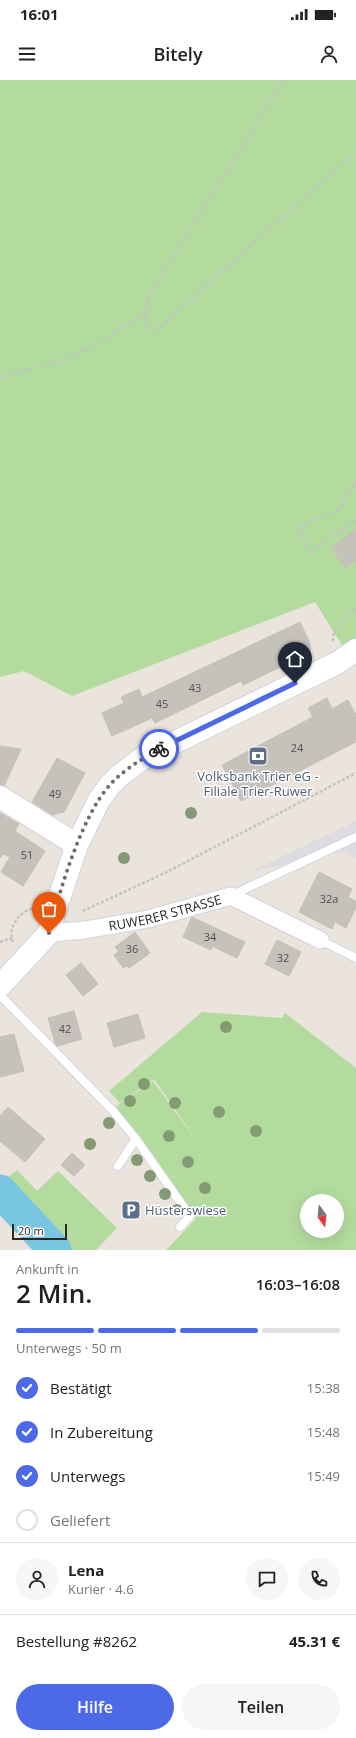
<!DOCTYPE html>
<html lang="de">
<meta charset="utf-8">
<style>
body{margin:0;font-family:"Open Sans",sans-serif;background:#f6f6f6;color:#222;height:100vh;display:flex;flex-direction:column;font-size:15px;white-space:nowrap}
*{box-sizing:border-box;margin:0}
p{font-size:13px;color:#767676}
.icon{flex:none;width:22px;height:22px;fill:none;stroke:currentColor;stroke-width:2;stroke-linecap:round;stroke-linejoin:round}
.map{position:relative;height:1170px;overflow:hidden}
.panel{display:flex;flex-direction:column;background:#fff;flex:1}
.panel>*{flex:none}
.needle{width:26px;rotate:165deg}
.fabs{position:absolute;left:300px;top:1114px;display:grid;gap:8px}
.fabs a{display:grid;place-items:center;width:44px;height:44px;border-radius:50%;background:#fff;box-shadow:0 4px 16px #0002;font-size:20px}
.scale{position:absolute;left:12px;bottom:10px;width:55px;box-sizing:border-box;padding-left:4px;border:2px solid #292929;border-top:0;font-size:11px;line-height:14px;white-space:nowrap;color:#292929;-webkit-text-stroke:3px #fff;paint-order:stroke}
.pin{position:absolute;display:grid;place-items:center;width:34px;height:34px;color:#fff;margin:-41px -17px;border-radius:50% 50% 50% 0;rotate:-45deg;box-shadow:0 0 4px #0007}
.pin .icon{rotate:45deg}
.courier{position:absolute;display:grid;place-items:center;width:40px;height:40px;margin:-20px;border:3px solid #4c69e7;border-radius:50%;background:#fff;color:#222;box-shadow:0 1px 5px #0007}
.summary em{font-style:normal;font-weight:600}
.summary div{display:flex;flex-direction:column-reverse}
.summary{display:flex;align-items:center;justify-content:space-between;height:68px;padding:0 16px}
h1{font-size:26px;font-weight:600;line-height:30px}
.bar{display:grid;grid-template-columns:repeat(4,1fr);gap:6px 4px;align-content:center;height:48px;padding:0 16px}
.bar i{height:5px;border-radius:3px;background:#e0e0e0}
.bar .current{background:#4c69e7}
.bar p{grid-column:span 4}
.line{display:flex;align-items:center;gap:10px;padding:0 16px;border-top:1px solid #e0e0e0}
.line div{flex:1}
.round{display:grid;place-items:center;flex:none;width:42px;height:42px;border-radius:21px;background:#f6f6f6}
ol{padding:0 16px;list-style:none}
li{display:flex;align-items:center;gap:12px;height:44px}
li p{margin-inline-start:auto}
li .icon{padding:4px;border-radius:50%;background:#4c69e7;color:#fff;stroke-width:4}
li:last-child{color:#767676}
li i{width:22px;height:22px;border:2px solid #e0e0e0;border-radius:50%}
.cta{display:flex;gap:8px;margin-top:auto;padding:8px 16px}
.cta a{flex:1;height:46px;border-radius:24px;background:#4c69e7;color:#fff;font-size:16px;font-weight:600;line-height:46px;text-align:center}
.cta a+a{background:#f6f6f6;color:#222}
.status{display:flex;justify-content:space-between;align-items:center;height:28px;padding:0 20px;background:#fff;direction:ltr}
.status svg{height:11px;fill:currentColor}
header{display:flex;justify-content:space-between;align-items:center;height:52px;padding:0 16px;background:#fff;font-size:18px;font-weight:600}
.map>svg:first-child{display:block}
.industrial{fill:#dedce3}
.green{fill:#b3db9e;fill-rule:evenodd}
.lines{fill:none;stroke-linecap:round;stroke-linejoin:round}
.river{stroke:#79c6e2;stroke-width:33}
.building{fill:#c5c1bb;stroke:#c5bfb6}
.lane-casing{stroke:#d1d4e0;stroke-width:10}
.street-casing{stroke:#d1d4e0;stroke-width:19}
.secondary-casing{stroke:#d1d4e0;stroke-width:24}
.path{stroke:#c3c3c3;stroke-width:2.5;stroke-dasharray:3 2;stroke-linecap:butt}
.lane{stroke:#fff;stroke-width:8}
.street{stroke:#fff;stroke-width:17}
.secondary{stroke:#fff;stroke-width:22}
.tree{fill:#839a75}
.done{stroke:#6d6a68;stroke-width:4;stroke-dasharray:0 7.2}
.route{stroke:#4c69e7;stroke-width:5}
.labels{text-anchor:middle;stroke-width:3;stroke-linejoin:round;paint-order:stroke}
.number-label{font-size:11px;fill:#504f4e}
.service-label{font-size:13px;fill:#4e5e75;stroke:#fff}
.street-label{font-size:13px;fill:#292929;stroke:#fff}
</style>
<div class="status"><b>16:01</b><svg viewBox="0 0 49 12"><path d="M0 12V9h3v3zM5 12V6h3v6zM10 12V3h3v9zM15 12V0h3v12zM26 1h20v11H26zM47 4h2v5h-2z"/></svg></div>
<header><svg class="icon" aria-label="menu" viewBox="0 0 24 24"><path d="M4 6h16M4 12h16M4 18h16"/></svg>Bitely<svg class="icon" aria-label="person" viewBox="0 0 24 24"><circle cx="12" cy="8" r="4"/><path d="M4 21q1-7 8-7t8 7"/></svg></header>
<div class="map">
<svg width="356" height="1170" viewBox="0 0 356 1170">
<rect width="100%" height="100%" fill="#eae4dc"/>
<!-- industrial -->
<path class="industrial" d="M356 741V778L344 771 250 792Z"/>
<!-- green -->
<path class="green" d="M0 0H356V566L347 573 315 522 72 616 24 591 0 597Z
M202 932 282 938 285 933 356 988V1170H166L196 1139 168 1100 202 1081 167 1100 114 1028 153 1001 202 1068 154 999 120 1023 109 1011ZM307 1121H337V1151H307Z
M17 1090 37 1111 58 1091 117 1148 96 1170H42L0 1126V1104Z"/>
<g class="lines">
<!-- river -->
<path class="river" d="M0 1111 55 1170"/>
</g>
<!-- building -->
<path class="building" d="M356 449V480L346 488 331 468Z
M300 542 310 563V571L307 574 243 605 241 601 155 643 152 638 112 656 102 633 124 623 121 617 139 609 142 617Z
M327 618 332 629 348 620 356 635V662L241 721 222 685 313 637 308 628Z
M0 666 21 669 4 706 0 705Z
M57 678 85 693 64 732 52 735 32 722Z
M0 733 19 744 15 751 45 771 23 806 1 792 10 777 3 774 0 778Z
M319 792 352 809 348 817 356 821V828L346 848 335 842 332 849 299 832Z
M192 837 245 862 237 878 212 866 211 870 183 857Z
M135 852 150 873 129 888 127 886 123 888 114 875 119 871 115 867Z
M277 860 301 872 289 896 265 884Z
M81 883 98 904 83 916 66 895Z
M74 931 82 959 57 966 55 963 48 938Z
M138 934 145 958 114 967 107 943Z
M14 954 24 991 0 997V957Z
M8 1027 45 1059 25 1082 0 1061V1036Z
M72 1073 85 1085 74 1096 61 1085Z"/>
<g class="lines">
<defs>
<path id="lane" d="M232 815 356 757
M320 860 356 878
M0 915 113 1031 136 1059 190 1136 180 1147
M118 1086 136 1059"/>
<g id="street">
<path id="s1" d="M49 853 85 850 148 839 231 816 320 860"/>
</g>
<path id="secondary" d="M0 717 77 765
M0 906 49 853 54 833 77 765 99 720 110 705 119 696 143 678 337 583 356 570"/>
</defs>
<!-- lane casing -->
<use href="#lane" class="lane-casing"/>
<!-- street casing -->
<use href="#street" class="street-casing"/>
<!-- secondary casing -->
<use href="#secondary" class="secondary-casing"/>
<!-- path -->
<path class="path" d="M284 0 162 194C153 212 136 233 151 252L158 249 334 91 356 73
M0 297 63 280 91 268 144 234
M356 401 340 430 297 448 311 471 356 440
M333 561 334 551 356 528
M83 831 167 792 356 693
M0 862 12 858
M13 862C7 847 20 830 35 828"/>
<!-- lane -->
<use href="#lane" class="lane"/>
<!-- street -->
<use href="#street" class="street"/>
<!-- secondary -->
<use href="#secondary" class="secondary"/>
</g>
<!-- trees -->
<g class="tree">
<circle cx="191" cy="733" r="6"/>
<circle cx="124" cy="778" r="6"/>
<circle cx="226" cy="947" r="6"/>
<circle cx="144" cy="1004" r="6"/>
<circle cx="130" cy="1021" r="6"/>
<circle cx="175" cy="1023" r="6"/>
<circle cx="219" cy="1032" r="6"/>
<circle cx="109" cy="1043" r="6"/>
<circle cx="256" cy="1051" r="6"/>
<circle cx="169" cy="1056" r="6"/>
<circle cx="90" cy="1064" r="6"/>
<circle cx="137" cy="1080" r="6"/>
<circle cx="188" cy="1082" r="6"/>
<circle cx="150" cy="1096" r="6"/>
<circle cx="205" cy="1108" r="6"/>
<circle cx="165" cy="1114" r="6"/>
<circle cx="177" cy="1130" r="6"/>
</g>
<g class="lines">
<!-- done -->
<path class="done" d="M49 853C59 812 82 735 110 705 123 690 142 679 159 669"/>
<!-- route -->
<path class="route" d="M159 669 295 603"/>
</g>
<!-- icons -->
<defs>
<symbol id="bank-square" viewBox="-11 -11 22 22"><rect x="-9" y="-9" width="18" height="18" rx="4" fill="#5c6f8a" stroke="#fff"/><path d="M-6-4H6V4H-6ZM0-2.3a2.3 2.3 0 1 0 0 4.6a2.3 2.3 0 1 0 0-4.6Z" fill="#fff"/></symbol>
<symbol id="parking-square" viewBox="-11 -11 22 22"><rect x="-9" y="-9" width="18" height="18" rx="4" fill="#5c6f8a" stroke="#fff"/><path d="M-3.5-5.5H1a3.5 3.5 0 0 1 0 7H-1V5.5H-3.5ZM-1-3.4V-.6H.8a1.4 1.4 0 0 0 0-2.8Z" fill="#fff"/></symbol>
</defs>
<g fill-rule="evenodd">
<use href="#bank-square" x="247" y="665" width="22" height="22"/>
<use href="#parking-square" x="120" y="1119" width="22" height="22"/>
</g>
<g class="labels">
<!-- number labels -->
<g class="number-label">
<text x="195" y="612">43</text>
<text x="162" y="628">45</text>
<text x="297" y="672">24</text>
<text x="55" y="718">49</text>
<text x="27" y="779">51</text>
<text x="329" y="823">32a</text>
<text x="210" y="861">34</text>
<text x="132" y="873">36</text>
<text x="283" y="882">32</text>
<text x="65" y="953">42</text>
</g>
<!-- service labels -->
<g class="service-label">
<text x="258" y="701">Volksbank Trier eG -<tspan x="258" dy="15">Filiale Trier-Ruwer</tspan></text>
<text x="145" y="1135" text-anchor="start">Hüsterswiese</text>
</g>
<!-- street labels -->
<g class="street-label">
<text dy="5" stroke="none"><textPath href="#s1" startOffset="118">RUWERER STRASSE</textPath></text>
</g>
</g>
</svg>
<div class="fabs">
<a><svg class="needle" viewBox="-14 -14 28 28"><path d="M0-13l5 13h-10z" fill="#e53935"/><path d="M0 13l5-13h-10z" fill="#767676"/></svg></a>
</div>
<div class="scale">20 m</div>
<div class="pin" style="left:49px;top:853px;background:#ea580c"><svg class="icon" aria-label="bag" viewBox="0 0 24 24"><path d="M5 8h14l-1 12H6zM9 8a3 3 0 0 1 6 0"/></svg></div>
<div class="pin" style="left:295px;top:603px;background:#1f2937"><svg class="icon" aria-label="home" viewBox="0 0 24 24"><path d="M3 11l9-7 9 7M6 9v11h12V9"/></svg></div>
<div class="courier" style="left:159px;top:669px"><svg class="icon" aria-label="bike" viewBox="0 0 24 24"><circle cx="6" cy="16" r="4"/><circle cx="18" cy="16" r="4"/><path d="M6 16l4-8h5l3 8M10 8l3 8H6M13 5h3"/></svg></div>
</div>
<section class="panel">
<div class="summary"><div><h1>2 Min.</h1><p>Ankunft in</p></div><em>16:03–16:08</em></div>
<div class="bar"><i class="current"></i><i class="current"></i><i class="current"></i><i></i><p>Unterwegs · 50 m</p></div>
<ol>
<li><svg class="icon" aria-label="check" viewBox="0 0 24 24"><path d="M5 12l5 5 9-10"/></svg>Bestätigt<p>15:38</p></li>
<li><svg class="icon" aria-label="check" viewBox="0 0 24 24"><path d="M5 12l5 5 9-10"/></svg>In Zubereitung<p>15:48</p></li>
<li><svg class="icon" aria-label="check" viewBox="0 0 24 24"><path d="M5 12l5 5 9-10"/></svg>Unterwegs<p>15:49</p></li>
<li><i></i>Geliefert</li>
</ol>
<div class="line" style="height:72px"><a class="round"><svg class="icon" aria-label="person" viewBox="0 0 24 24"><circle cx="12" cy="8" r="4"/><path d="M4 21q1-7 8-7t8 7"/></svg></a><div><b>Lena</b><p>Kurier · 4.6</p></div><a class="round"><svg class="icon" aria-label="chat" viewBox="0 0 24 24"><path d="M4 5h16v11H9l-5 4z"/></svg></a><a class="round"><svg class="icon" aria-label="phone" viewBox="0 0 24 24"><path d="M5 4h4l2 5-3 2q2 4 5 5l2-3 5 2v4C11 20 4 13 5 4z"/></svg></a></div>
<div class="line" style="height:52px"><div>Bestellung #8262</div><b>45.31 €</b></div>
<div class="cta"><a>Hilfe</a><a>Teilen</a></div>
</section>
